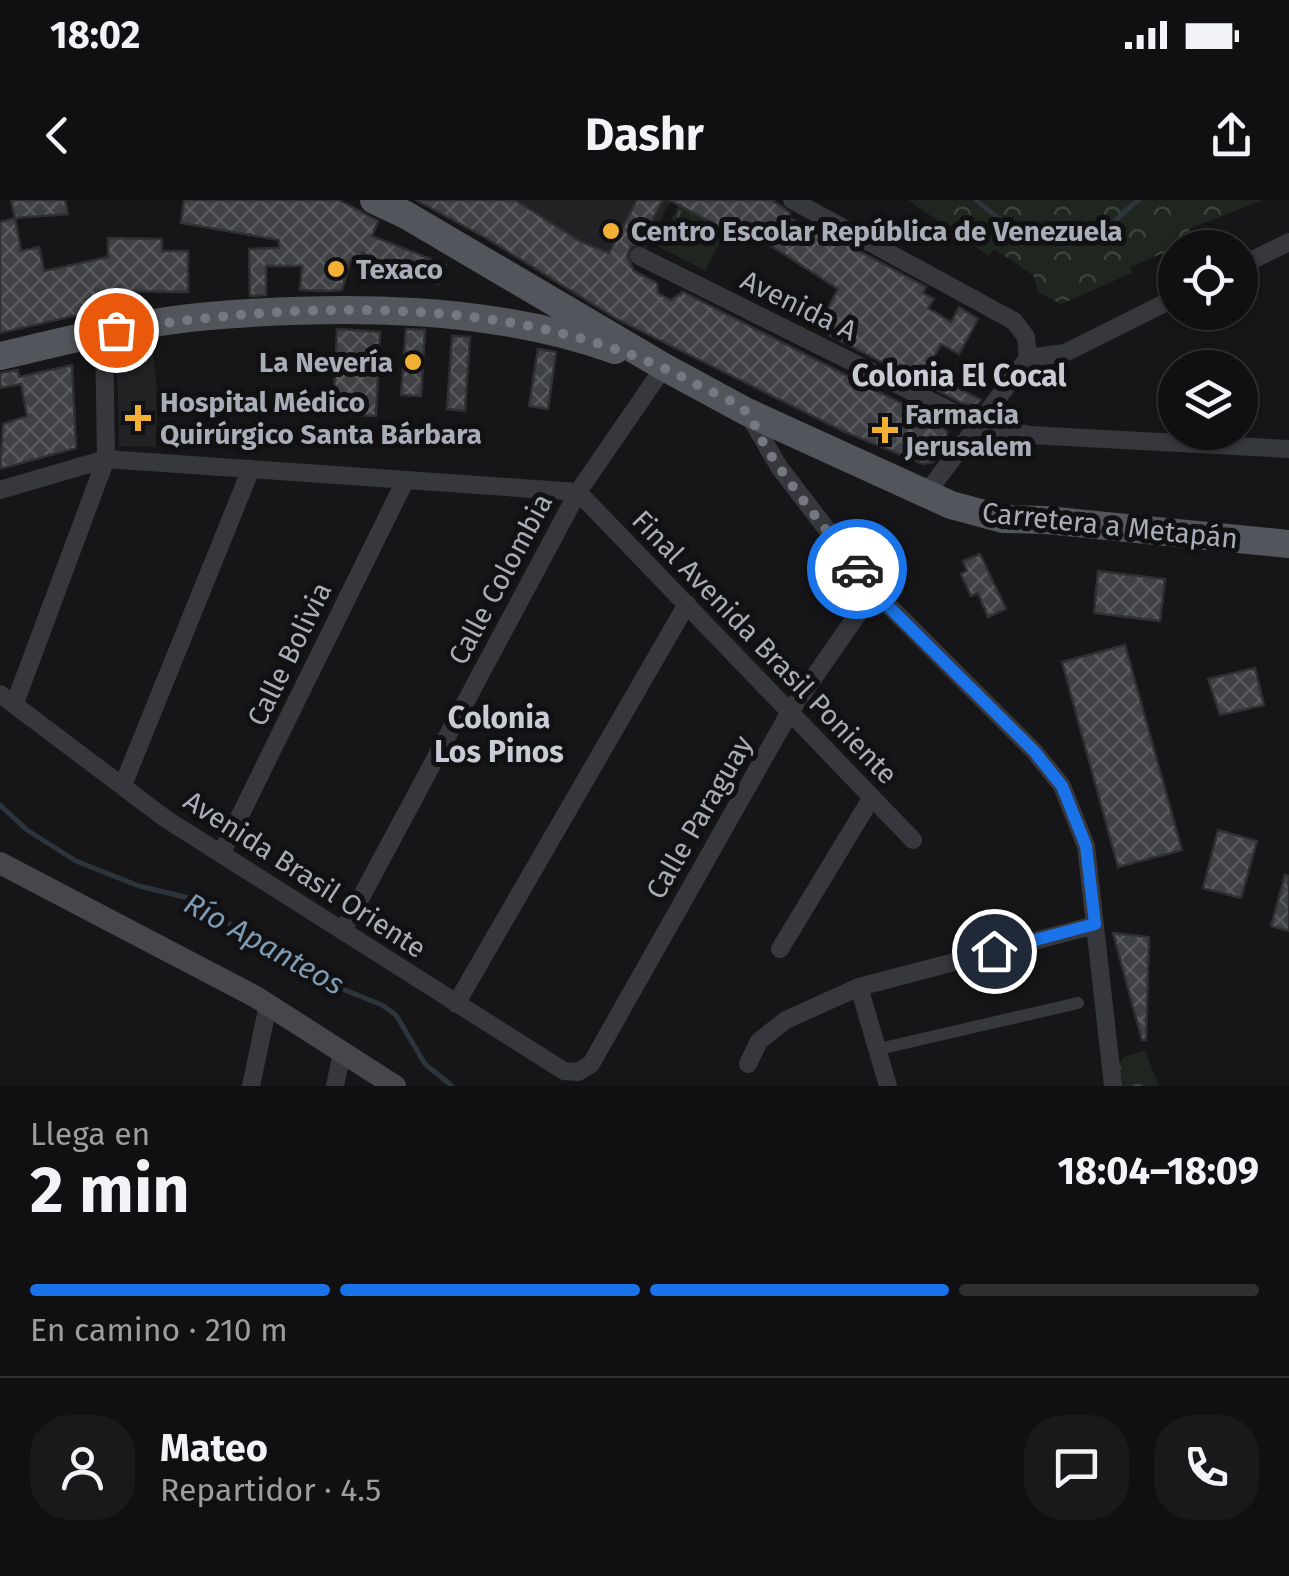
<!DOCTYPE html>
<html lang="es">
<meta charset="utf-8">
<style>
body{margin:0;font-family:"Fira Sans",sans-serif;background:#19191b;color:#f1f3f6;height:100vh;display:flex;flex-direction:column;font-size:38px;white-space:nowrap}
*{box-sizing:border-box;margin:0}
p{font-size:32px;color:#9c9d9f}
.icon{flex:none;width:55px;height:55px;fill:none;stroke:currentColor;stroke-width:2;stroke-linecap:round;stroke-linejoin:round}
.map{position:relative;height:886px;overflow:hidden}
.sheet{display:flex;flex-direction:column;background:#101012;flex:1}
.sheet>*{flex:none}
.buttons{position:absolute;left:1158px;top:30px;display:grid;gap:20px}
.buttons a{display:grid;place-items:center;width:100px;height:100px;border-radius:50%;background:#101012;box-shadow:0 2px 8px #0004,0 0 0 2px #303032;font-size:50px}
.pin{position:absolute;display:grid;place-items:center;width:85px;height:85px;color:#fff;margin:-42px;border:5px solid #fff;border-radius:50%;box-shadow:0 2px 10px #0007}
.courier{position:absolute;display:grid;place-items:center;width:100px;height:100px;margin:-50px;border:8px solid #1a73e8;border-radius:50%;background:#fff;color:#222;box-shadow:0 2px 12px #0007}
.headline em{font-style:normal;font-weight:700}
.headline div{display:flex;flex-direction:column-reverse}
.headline{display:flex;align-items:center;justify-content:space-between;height:170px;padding:0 30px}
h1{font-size:65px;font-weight:700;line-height:75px}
.bar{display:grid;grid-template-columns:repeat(4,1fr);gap:15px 10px;align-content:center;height:120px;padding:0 30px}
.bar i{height:12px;border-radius:8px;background:#303032}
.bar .current{background:#1a73e8}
.bar p{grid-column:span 4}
.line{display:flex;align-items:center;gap:25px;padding:0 30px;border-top:2px solid #303032}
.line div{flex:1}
.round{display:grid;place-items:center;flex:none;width:105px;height:105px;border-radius:40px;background:#19191b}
.status{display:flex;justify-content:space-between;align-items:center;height:70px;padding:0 50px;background:#101012;direction:ltr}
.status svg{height:28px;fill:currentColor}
header{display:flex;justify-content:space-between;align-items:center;height:130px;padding:0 30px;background:#101012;font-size:45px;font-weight:700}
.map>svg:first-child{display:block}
.built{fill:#222225}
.grass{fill:url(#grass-tufts)}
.forest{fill:url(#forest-crowns)}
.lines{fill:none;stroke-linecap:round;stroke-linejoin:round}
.stream{stroke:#2c353c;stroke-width:5}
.building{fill:url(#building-cross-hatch);stroke:#303034;stroke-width:2.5}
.pedestrian{stroke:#37383d;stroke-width:12}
.minor{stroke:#37383d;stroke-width:18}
.secondary{stroke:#45474d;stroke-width:22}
.primary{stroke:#53555c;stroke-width:28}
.done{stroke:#757880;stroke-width:10;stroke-dasharray:0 18}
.route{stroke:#1a73e8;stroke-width:12}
.poi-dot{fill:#f2b134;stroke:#111113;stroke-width:4}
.labels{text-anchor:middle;stroke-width:10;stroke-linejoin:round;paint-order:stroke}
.poi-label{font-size:28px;font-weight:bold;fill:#a8adb8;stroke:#111113;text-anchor:start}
.street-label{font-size:28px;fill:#a8adb8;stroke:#111113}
.neighbourhood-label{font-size:30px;font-weight:bold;fill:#c9ccd4;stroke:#111113}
.water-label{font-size:30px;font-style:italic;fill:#7f9bb3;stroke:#111113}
</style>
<div class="status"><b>18:02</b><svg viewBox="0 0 49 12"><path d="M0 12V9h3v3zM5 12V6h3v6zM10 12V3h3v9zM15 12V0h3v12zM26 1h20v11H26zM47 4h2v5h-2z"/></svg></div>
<header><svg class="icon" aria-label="back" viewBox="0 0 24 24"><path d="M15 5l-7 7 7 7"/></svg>Dashr<svg class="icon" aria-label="share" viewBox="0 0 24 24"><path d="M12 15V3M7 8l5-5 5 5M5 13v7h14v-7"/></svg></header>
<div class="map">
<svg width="1289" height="886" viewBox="0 0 1289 886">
<defs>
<pattern id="grass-tufts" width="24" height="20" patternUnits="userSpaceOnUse" patternTransform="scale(2.5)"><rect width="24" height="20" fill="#1e261f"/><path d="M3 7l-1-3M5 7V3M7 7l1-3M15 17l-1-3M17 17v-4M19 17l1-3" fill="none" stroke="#3c433d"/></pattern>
<pattern id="forest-crowns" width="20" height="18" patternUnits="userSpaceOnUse" patternTransform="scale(2.5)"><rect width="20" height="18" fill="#1e261f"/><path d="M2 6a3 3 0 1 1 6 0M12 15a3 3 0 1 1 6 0" fill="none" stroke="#3c433d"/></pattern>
<pattern id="building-cross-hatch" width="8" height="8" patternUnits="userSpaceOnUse" patternTransform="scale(2.5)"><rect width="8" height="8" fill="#404145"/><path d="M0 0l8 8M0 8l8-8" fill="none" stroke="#595a5e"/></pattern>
</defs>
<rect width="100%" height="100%" fill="#161618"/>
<!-- built -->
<path class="built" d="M516 0H671L638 64 581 42Z
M153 150 157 190 156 247 119 246 117 156Z"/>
<!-- grass -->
<path class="grass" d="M679 5 726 30 705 71 658 46Z"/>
<!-- forest -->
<path class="forest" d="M908 0H1263L1189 29 1192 41 1130 67 1132 73 1061 104 1039 93 1033 75 994 49 989 56Z
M1145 851 1159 886H1121L1119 864 1125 856Z"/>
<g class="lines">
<!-- stream -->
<path class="stream" d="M976 0C1003 24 1052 56 1091 40 1104 35 1124 10 1139 0
M0 605 27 630 76 661 139 686 189 698 310 776 382 805 396 815 425 864 452 886"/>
</g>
<!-- building -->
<path class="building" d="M11 0H65L68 14 15 18Z
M184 0H339L378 21 372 36 446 65 438 84 362 53 358 65 350 62 342 90 325 91 300 90 302 66H266V95L250 96 249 49 279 48V40L181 23Z
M416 0H515L581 42 609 53 637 0H663L640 44 631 46 627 56 634 71 657 83 658 93 671 100 683 92 942 224 947 232 946 244 933 262 923 264 843 231 617 119 486 38Z
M669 0H772L790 13 788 17 835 43 837 39 926 87 923 93 934 99 928 108 951 122 959 107 978 119 959 154 941 144 926 172 981 200 976 206 962 203 817 129 838 89 773 47 750 35 747 41Z
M15 18 21 51 39 47 44 71 108 57V38L162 39V51H188V92L99 91V110L0 133V22Z
M337 129 380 132 376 216 333 214Z
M406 129 425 130 421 196 401 195Z
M452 136 470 137 465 211 447 209Z
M538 149 556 152 548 209 529 206Z
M72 165 76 248 0 269 3 224 27 216 21 184 0 188V173L18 170 19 177Z
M980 354 1006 409 988 417 978 393 971 396 961 374 967 371 963 361Z
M1098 371 1165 379 1160 421 1094 413Z
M1125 445 1182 650 1118 667 1062 462Z
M1255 468 1264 505 1220 515 1208 479Z
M1218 630 1257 641 1241 698 1203 688Z
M1285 675 1289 676V731L1271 726Z
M1113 733 1149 737 1146 840H1142Z"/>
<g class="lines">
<!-- pedestrian -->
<path class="pedestrian" d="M879 849 1078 803"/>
<!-- minor -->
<path class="minor" d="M792 0 1014 121 1026 137 1028 158
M639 56 977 224 1030 235 1289 249
M1240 66 1289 42
M1028 158 1065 153 1175 98
M747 212 779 267 874 391 1034 551 1062 586 1086 646 1113 886
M0 290 106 259 578 292 913 640
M926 294 1028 158
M0 494 166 619 564 871 578 872 591 864 791 510 874 391
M15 503 106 259 104 133
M123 585 251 269
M222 652 405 281
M343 731 578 292 664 167
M780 749 872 597
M859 787 888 886
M456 804 687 404
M748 864 759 841 786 820 859 787 1095 725
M251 886 268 805
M335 886 342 852"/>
<!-- secondary -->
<path class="secondary" d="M0 663 256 797 395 886"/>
<!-- primary -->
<path class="primary" d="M374 0 406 15 664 167 747 212 951 305 1003 319 1046 320 1289 344
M0 156C69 140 139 122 209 116 340 105 490 105 615 150"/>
</g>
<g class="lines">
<!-- done -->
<path class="done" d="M116 130C302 101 524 92 696 184 710 192 738 201 748 214 757 226 761 242 770 254 797 294 827 331 857 369"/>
<!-- route -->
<path class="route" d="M857 369 874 392 1034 551 1062 586 1086 646 1095 724 994 751"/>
</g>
<!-- markers -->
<g class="poi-dot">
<circle cx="611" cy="31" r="10"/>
<circle cx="336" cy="69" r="10"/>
<circle cx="413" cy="162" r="10"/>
<path d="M133 203h10v10h10v10h-10v10h-10v-10h-10v-10h10z"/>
<path d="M880 215h10v10h10v10h-10v10h-10v-10h-10v-10h10z"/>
</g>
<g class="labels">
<!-- poi labels -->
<g class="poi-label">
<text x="631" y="41">Centro Escolar República de Venezuela</text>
<text x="356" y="79">Texaco</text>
<text x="393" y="172" text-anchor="end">La Nevería</text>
<text x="160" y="212">Hospital Médico<tspan x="160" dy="32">Quirúrgico Santa Bárbara</tspan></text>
<text x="905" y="224">Farmacia<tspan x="905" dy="32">Jerusalem</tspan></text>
</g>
<!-- street labels -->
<g class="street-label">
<text transform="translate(799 105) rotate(26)" y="10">Avenida A</text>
<text transform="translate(1110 325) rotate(6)" y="10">Carretera a Metapán</text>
<text transform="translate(500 379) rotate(-62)" y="10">Calle Colombia</text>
<text transform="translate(765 447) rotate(46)" y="10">Final Avenida Brasil Poniente</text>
<text transform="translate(289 454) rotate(-64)" y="10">Calle Bolivia</text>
<text transform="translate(699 617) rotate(-60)" y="10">Calle Paraguay</text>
<text transform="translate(305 674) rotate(33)" y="10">Avenida Brasil Oriente</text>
</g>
<!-- neighbourhood labels -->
<g class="neighbourhood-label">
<text x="959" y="186">Colonia El Cocal</text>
<text x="499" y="528">Colonia<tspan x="499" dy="34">Los Pinos</tspan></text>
</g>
<!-- water labels -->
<g class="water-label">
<text transform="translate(264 744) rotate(29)" y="10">Río Apanteos</text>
</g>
</g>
</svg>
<div class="buttons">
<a><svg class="icon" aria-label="locate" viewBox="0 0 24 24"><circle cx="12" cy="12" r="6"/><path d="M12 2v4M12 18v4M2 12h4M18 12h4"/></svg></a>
<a><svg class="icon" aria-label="layers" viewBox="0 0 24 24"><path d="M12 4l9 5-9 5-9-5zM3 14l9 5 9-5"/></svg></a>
</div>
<div class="pin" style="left:116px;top:130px;background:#ea580c"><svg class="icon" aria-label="bag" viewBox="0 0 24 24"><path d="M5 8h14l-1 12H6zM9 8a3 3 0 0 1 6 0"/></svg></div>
<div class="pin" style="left:994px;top:751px;background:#1f2937"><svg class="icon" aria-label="home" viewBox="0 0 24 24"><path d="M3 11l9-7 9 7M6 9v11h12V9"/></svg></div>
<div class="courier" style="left:857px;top:369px"><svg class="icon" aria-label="car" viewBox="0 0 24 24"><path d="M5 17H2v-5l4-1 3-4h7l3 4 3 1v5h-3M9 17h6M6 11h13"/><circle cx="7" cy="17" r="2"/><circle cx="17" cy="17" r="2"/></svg></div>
</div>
<section class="sheet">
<div class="headline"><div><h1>2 min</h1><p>Llega en</p></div><em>18:04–18:09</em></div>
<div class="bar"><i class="current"></i><i class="current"></i><i class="current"></i><i></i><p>En camino · 210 m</p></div>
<div class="line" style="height:180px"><a class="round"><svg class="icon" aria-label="person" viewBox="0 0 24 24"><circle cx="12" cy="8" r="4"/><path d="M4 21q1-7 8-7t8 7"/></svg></a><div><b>Mateo</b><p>Repartidor · 4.5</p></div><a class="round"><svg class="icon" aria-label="chat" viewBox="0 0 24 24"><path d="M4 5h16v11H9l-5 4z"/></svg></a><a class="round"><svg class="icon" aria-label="phone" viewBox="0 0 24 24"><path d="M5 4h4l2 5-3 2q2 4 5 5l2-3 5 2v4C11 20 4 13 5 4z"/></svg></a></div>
</section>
